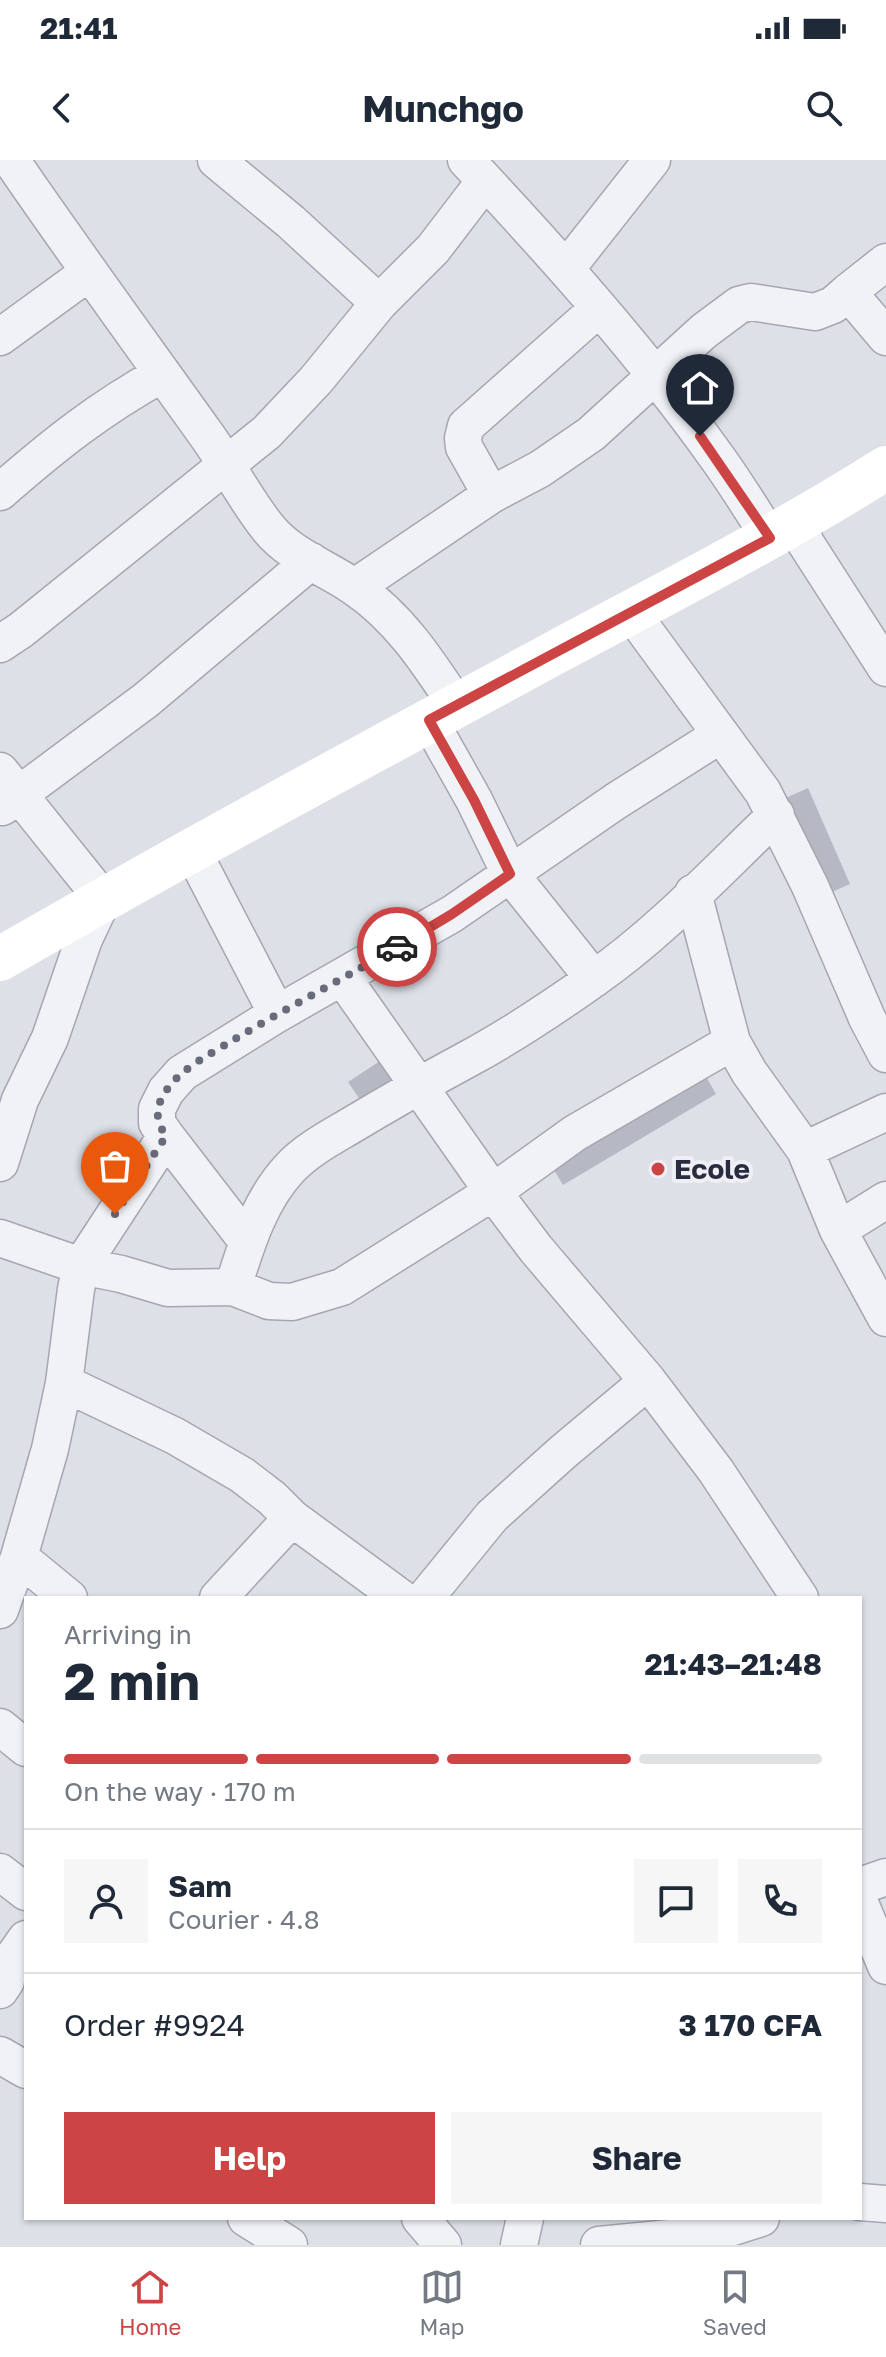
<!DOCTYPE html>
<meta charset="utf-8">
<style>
body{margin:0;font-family:"Golos Text",sans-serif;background:#f6f6f7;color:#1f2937;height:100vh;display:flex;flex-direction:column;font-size:30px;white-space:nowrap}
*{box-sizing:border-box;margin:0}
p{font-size:26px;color:#747a83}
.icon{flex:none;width:44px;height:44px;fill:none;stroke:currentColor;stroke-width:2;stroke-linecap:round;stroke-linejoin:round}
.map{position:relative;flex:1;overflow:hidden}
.panel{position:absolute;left:24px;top:1436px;width:838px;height:624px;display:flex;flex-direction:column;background:#fff;border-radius:0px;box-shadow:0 2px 6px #0004}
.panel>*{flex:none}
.pin{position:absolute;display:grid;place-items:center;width:68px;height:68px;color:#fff;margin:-82px -34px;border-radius:50% 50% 50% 0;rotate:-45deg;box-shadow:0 0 8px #0007}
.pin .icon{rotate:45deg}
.courier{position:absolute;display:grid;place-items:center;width:80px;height:80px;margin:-40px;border:6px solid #cc4544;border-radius:50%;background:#fff;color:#222;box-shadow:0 2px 10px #0007}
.headline em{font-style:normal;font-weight:700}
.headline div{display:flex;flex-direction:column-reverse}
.headline{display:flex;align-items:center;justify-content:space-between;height:136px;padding:0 40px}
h1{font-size:52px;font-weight:700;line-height:60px}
.bar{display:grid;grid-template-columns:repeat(4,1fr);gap:12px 8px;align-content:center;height:96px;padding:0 40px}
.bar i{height:10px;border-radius:6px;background:#e0e1e3}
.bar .selected{background:#cc4544}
.bar p{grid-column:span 4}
.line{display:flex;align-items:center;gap:20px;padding:0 40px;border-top:2px solid #e0e1e3}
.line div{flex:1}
.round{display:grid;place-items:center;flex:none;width:84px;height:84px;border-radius:0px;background:#f6f6f7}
.button{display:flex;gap:16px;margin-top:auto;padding:16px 40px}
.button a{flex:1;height:92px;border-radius:0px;background:#cc4544;color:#fff;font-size:32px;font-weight:700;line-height:92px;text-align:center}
.button a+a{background:#f6f6f7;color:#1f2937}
.status{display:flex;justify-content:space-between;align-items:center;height:56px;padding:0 40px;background:#fff;direction:ltr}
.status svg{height:22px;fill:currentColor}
header{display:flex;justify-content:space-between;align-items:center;height:104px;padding:0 40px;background:#fff;font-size:36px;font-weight:700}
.tab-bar{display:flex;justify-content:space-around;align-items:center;height:112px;border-top:2px solid #e0e1e3;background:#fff;font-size:22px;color:#747a83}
.tab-bar a{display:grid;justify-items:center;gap:4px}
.tab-bar .selected{color:#cc4544}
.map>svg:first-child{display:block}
.building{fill:#b6b9c4}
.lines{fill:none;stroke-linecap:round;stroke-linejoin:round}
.street-casing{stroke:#a4a6b2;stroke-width:39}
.street{stroke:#f1f2f6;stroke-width:36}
.secondary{stroke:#fff;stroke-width:44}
.done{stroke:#686b7a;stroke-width:8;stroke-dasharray:0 14.4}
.route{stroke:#cc4544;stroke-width:10}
.poi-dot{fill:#cc4544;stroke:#eef0f5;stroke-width:3}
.labels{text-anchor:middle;stroke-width:8;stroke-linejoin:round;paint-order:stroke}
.poi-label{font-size:28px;font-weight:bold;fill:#282c3e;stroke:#eef0f5;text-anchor:start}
</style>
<div class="status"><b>21:41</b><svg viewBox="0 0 49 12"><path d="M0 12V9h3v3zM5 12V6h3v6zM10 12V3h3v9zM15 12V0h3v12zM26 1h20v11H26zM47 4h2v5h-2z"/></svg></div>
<header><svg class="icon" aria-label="back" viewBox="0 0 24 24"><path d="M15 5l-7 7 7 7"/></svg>Munchgo<svg class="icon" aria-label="search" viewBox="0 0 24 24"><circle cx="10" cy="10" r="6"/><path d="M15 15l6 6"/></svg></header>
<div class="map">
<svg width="886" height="2085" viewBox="0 0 886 2085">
<rect width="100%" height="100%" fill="#dee0e8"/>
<!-- building -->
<path class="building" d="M808 628 850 724 823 736 781 640Z
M380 901 399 928 367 950 348 922Z
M701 908 716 934 563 1025 548 1000Z"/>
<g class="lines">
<defs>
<path id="street" d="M11 0C74 92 140 182 205 273 227 303 246 341 269 369 291 396 327 408 354 427 399 457 428 502 457 546
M216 0 291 62 379 143
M466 0C554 94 641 191 716 296 735 322 752 350 770 378
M886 102 848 132 886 177
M566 109 652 0
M0 177 88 113
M0 332C55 284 99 249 162 214
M491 335 464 287 463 278 466 266 599 148
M800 361 805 382 886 508
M355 427 491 335 540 309 591 274 704 171 739 145 751 142 815 152 833 145 848 132
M631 452 763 632 810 726 867 858 886 894
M0 484 21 470 267 272 316 220 379 143 433 89 485 21
M429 560 474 640 510 714 594 819
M0 611 103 739 84 779 50 878 20 940 0 1003
M2 647 146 540 311 401
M193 692 277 854
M693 733 732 882 749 912 805 990 886 952
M343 818 493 1032 536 1089 648 1221 716 1311 800 1438
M166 976 247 1081
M805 990 838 1070 886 1158
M838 1070 886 1040
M0 1078 81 1106 121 1114 168 1128 233 1127 269 1141 292 1142 342 1127 493 1032 575 973 732 882
M233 1127C246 1086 259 1041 290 1008 305 992 326 980 345 969 385 945 425 922 466 900 511 876 554 847 595 818 661 772 718 710 776 655
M19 1397 69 1438
M218 1438 292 1358
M401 1438 292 1358 272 1338 242 1315 175 1276 64 1223 76 1129 81 1106 166 976 157 963V949L166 931 182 913 277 854 452 754 616 641 720 575
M425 1438 492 1356 563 1292 648 1221
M0 1450 19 1397 50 1289 64 1223
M0 1567 26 1588
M0 1712 26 1732
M860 1726 886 1717
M860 1743 886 1806
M0 1830 6 1821 7 1806 26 1779
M0 1895 26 1910
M860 2042 886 2044
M246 2058 289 2085
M420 2058 443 2085
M519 2085 525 2058
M599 2085 711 2074 761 2058"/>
</defs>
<!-- street casing -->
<use href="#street" class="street-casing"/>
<!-- street -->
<use href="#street" class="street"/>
<!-- secondary -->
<path class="secondary" d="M0 799C183 693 371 592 558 491 668 432 780 375 886 308"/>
</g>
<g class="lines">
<!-- done -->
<path class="done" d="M115 1054 166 976C155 960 155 947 166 931 181 908 211 894 235 879 288 847 343 819 397 787"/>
<!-- route -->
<path class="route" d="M397 787 452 754 510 714 474 640 429 560 770 378 700 276"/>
</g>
<!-- markers -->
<circle class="poi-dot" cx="658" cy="1009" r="8"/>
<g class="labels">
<!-- poi labels -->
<g class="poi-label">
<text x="674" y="1019">Ecole</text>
</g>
</g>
</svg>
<div class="pin" style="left:115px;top:1054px;background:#ea580c"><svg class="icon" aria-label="bag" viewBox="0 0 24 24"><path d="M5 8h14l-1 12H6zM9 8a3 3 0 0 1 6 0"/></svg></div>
<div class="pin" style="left:700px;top:276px;background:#1f2937"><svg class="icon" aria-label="home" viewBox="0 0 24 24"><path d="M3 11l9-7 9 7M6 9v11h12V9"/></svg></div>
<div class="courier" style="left:397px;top:787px"><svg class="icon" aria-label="car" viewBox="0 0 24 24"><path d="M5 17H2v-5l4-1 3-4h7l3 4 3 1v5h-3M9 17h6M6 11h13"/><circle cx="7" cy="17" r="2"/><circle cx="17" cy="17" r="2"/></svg></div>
<section class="panel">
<div class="headline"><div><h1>2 min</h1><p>Arriving in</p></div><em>21:43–21:48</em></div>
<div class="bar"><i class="selected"></i><i class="selected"></i><i class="selected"></i><i></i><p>On the way · 170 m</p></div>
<div class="line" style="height:144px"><a class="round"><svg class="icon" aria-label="person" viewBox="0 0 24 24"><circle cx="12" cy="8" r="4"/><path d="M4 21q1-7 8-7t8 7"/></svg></a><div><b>Sam</b><p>Courier · 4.8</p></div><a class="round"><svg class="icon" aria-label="chat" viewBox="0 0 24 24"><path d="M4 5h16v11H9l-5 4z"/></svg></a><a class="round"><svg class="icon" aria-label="phone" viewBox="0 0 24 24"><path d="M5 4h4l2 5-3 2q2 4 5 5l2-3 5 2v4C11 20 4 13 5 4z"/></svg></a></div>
<div class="line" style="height:104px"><div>Order #9924</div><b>3 170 CFA</b></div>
<div class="button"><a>Help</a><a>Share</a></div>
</section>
</div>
<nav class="tab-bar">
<a class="selected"><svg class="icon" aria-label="home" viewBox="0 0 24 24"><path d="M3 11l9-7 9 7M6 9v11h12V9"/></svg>Home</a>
<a><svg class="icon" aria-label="map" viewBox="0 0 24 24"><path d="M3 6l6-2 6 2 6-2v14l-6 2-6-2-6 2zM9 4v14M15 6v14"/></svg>Map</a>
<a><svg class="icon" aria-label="saved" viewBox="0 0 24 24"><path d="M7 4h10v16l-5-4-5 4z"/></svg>Saved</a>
</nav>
